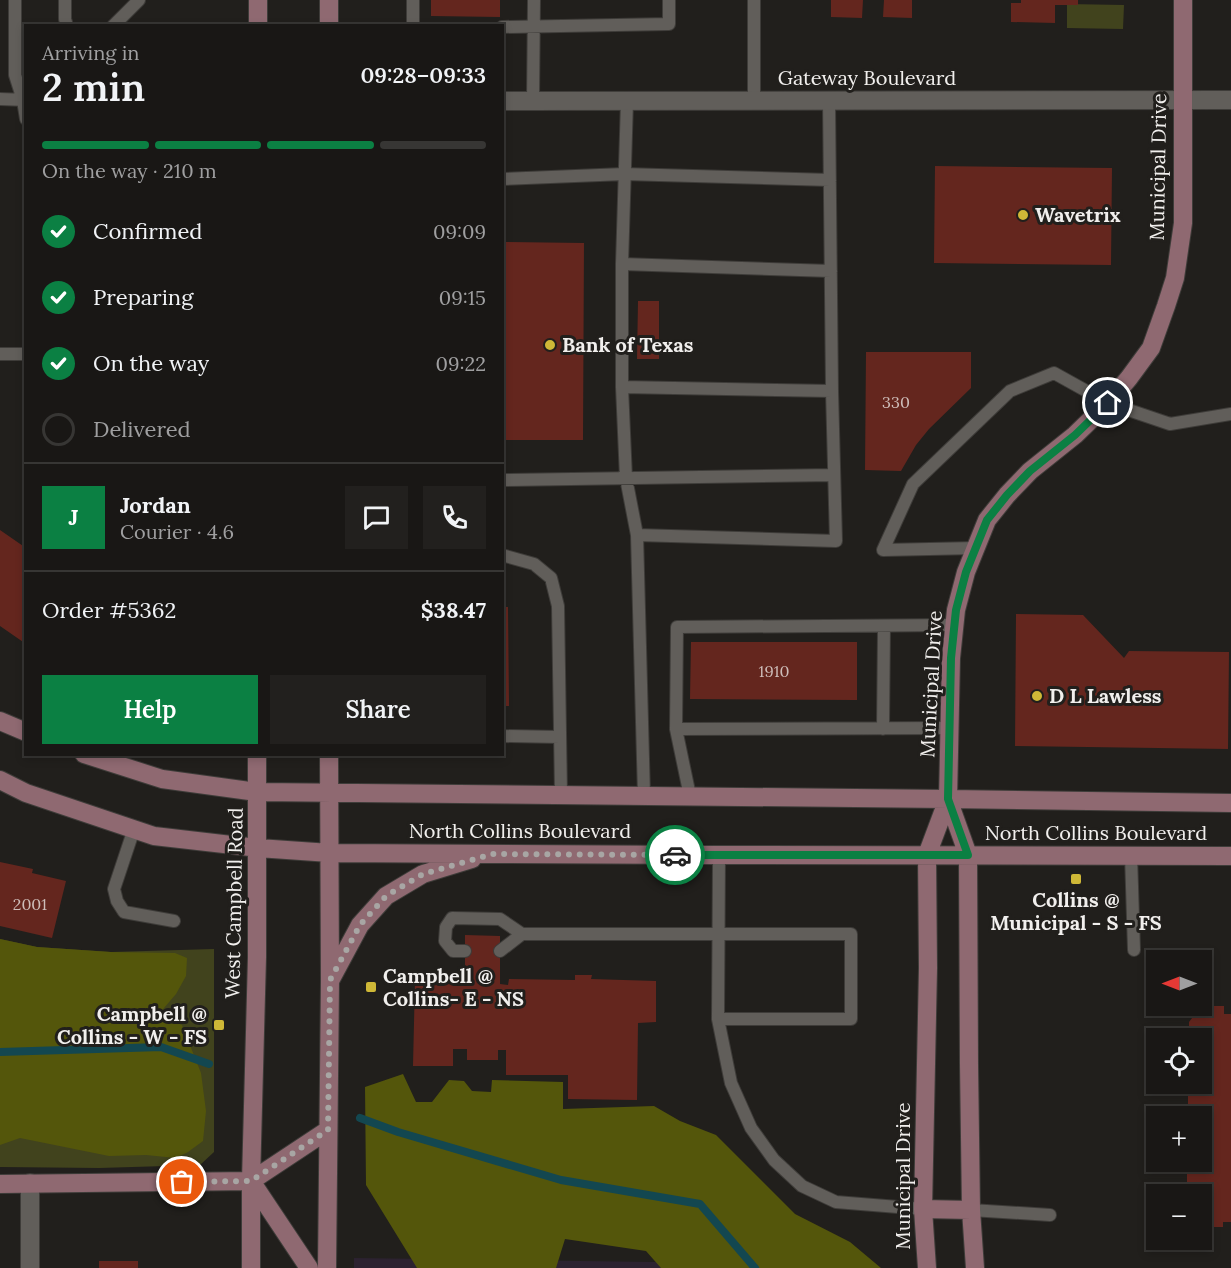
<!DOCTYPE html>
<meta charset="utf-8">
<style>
body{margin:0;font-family:Lora,serif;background:#22201e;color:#f1f3f6;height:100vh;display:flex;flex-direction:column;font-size:22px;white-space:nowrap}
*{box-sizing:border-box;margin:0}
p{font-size:20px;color:#9f9fa0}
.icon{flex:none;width:33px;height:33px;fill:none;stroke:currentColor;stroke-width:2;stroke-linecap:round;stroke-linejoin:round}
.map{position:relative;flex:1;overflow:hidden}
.sheet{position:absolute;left:24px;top:24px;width:480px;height:732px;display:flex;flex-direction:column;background:#191715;border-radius:0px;box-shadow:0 3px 9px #0003,0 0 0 2px #373634}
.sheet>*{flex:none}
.needle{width:39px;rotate:270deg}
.buttons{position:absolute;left:1146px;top:950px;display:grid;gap:12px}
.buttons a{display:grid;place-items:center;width:66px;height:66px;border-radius:0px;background:#191715;box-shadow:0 3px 9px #0003,0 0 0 2px #373634;font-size:30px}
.pin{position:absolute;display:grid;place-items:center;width:51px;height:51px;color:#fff;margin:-26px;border:3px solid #fff;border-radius:50%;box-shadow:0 2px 6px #0007}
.courier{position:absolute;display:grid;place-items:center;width:60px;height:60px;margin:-30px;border:4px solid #0b8043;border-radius:50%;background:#fff;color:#222;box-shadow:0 2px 8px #0007}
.headline em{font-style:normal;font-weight:600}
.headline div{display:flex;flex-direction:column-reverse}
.headline{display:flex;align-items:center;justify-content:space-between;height:102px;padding:0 18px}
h1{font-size:39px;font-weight:600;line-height:45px}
.bar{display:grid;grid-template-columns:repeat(4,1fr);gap:9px 6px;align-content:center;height:72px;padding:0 18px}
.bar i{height:8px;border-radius:4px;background:#373634}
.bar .active{background:#0b8043}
.bar p{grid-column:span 4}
.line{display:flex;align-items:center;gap:15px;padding:0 18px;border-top:2px solid #373634}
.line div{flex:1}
.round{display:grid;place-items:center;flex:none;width:63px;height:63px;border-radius:0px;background:#22201e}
ol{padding:0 18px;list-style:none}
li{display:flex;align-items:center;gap:18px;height:66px}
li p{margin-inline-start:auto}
li .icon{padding:6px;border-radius:50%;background:#0b8043;color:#fff;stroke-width:4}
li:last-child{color:#9f9fa0}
li i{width:33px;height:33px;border:3px solid #373634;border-radius:50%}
.button{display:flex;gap:12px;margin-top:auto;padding:12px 18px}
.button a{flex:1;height:69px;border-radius:0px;background:#0b8043;color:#fff;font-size:24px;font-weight:600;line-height:69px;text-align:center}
.button a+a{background:#22201e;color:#f1f3f6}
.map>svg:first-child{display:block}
.medical{fill:#2c2230}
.green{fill:#41431d}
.forest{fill:#54560b}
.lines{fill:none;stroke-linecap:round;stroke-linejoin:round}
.stream{stroke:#134750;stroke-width:8}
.building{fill:#64261e}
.lane-casing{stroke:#3e3c39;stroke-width:14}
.street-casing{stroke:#3e3c39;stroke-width:20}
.secondary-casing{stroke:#3e3c39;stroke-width:20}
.lane{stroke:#615e5a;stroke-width:12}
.street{stroke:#615e5a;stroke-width:18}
.secondary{stroke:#8f6971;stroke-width:18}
.done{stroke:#a8a6a4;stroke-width:6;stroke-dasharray:0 10.8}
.route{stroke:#0b8043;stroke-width:8}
.poi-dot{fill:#cfb837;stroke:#211f1c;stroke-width:2}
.labels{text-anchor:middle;stroke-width:6;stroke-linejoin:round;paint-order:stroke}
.number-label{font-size:16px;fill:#cebdb9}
.street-label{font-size:20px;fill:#f1efed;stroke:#211f1c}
.poi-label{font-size:20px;font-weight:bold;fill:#f1efed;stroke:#211f1c;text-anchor:start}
</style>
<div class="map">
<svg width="1231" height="1268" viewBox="0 0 1231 1268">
<rect width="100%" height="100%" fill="#211f1c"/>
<!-- medical -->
<path class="medical" d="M354 1258 877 1265V1268H354Z"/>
<!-- green -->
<path class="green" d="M1067 4 1124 5 1123 29 1067 28Z
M0 939 37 947 111 952 214 949V1152L200 1165 99 1168 0 1167Z"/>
<!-- forest -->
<path class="forest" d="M0 939 37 947 111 952 175 953 187 958 186 976 176 994 158 1015 182 1025 201 1073 206 1111 203 1141 188 1152 176 1158 146 1155 109 1156 20 1138 0 1145Z
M403 1074 416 1102H432L449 1080 464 1081 472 1091 491 1092 492 1080 563 1082V1109L654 1106 680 1121 716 1135 795 1214 850 1242 881 1268H661L646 1251 565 1239 556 1268H417L366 1185 365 1087Z"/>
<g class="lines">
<!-- stream -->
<path class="stream" d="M0 1052 161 1047 209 1064
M360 1118 398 1132 561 1180 700 1204 755 1268"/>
</g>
<!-- building -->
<path class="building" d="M431 0H500V17L431 16Z
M831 0H863L862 18 831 17Z
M884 0H912V18L883 17Z
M1021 0H1078V5H1055V23L1011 22V3H1021Z
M935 166 1112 168 1111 265 934 263Z
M502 242 584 243 583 440H502Z
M638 301H659V359H637Z
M866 352H971V388L929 429 916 445 901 471 865 470Z
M0 530 26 548V644L0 626Z
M502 607H508L509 706H502Z
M1016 614 1083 615 1124 658 1129 651 1229 652 1228 749 1015 746Z
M691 642H857V700L690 699Z
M0 862 33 869 32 873 66 881 52 938 0 926Z
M465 935 500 936V984L508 985 509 979 575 980V975H592L591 979 656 981V1022L638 1023 637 1100 568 1099V1075H506V1050H498V1060H467V1049H453V1066H413L415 980 453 981V986H465Z
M1201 1006H1224V1014H1231V1222H1223V1227H1202V1194H1187V1190H1192L1193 1185 1187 1182V1161H1202V1116H1193V1112H1188V1086H1193V1083H1202V1038H1189V1022Z
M99 1261H138V1268H99Z"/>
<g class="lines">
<defs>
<path id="lane" d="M15 0V75L23 100 26 119
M65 0V19L67 26
M413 0V25L414 26
M754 0V101
M113 26 139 0
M502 27 669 24V0
M0 99 26 100
M533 101 534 0
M627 101 622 264V387L832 391 836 541 637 535 644 796
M829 101 832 391
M502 179 624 174 830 180
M622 264 831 271
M0 354H26
M622 387 626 478 637 535
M502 480 834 475
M976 548 883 550 913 484 1010 391 1054 373 1108 403 1170 424 1231 414
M502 555 534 564 551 578 558 606 561 795
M950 728 676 729 677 627 955 625
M676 729 690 796
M883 729 884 626
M502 736 560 737
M134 829 114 889 117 901 124 912 174 921
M719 855 718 1019 731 1083 751 1128 774 1160 802 1186 836 1202 923 1209
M1131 855 1134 950
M465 951H453L445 941 446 927 452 918 500 919 522 934H851V1019H718
M500 951 522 934
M971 1210 1050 1215"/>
<path id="street" d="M502 101 1231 100
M30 1183V1268"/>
<path id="secondary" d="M258 26V0
M329 26V0
M0 721 26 732
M84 754 162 779 257 792 948 799 1231 803
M0 780 26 793 154 836 258 848 330 853 706 855 1231 856
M948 799 968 855 969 1064 971 1210 975 1268
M331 979 360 925 386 896 423 874 472 859
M251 1181 309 1268
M251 1181 328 1130
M0 1184 251 1181
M923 1209 971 1210
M251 1268V1181L257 957V754
M327 1268 330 980 329 754
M927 1268 923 1209 928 968 927 855 948 799 951 658 956 610 966 572 987 520 1007 495 1030 471 1075 435 1108 403 1129 378 1151 348 1166 306 1175 278 1183 223V0"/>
</defs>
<!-- lane casing -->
<use href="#lane" class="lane-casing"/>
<!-- street casing -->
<use href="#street" class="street-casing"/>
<!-- secondary casing -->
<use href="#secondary" class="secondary-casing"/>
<!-- lane -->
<use href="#lane" class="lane"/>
<!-- street -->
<use href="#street" class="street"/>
<!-- secondary -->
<use href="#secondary" class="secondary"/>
</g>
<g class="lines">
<!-- done -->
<path class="done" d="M182 1182 251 1181 328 1130 330 980 360 925 386 896 423 874 492 854 675 855"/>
<!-- route -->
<path class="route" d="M675 855H968L948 799 951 658 956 610 966 572 987 520 1007 495 1030 471 1075 435 1108 403"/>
</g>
<!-- markers -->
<g class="poi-dot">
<circle cx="1023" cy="215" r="6"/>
<circle cx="550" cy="345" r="6"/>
<circle cx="1037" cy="696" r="6"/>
<rect x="1070" y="873" width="12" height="12" rx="3"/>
<rect x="365" y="981" width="12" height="12" rx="3"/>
<rect x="213" y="1019" width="12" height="12" rx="3"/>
</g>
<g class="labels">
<!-- number labels -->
<g class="number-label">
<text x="896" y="408">330</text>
<text x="774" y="677">1910</text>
<text x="30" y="910">2001</text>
</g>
<!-- street labels -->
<g class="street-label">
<text x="867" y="85">Gateway Boulevard</text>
<text transform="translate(1158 167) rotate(-89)" y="7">Municipal Drive</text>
<text transform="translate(931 684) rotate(-87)" y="7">Municipal Drive</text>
<text x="520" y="838">North Collins Boulevard</text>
<text x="1096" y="840">North Collins Boulevard</text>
<text transform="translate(234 903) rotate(-89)" y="7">West Campbell Road</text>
<text transform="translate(903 1176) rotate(-90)" y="7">Municipal Drive</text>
</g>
<!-- poi labels -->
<g class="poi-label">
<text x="1035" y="222">Wavetrix</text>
<text x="562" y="352">Bank of Texas</text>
<text x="1049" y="703">D L Lawless</text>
<text x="1076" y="907" text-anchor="middle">Collins @<tspan x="1076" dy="23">Municipal - S - FS</tspan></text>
<text x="383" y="983">Campbell @<tspan x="383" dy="23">Collins- E - NS</tspan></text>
<text x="207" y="1021" text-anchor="end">Campbell @<tspan x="207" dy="23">Collins - W - FS</tspan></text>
</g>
</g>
</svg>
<div class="buttons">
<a><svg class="needle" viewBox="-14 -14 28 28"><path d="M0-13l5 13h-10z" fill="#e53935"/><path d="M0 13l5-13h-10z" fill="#9f9fa0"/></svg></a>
<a><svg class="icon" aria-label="locate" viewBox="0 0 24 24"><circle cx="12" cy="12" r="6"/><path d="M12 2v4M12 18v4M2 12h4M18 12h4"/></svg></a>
<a>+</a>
<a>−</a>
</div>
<div class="pin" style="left:182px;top:1182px;background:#ea580c"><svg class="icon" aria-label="bag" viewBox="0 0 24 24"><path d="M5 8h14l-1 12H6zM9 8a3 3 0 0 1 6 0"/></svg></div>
<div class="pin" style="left:1108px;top:403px;background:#1f2937"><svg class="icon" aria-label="home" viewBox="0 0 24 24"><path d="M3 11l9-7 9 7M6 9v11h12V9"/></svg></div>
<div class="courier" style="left:675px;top:855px"><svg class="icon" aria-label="car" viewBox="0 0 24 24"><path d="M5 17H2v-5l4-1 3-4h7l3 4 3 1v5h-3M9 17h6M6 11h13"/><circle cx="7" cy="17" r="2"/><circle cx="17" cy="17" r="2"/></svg></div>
<section class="sheet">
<div class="headline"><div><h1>2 min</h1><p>Arriving in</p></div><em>09:28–09:33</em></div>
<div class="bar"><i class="active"></i><i class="active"></i><i class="active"></i><i></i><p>On the way · 210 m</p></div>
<ol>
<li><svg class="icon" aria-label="check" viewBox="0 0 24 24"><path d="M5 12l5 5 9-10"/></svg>Confirmed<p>09:09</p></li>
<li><svg class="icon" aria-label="check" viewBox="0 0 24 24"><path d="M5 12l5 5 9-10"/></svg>Preparing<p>09:15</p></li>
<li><svg class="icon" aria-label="check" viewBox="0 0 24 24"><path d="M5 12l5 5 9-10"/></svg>On the way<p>09:22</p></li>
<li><i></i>Delivered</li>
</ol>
<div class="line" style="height:108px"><b class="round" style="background:#0b8043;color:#fff">J</b><div><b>Jordan</b><p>Courier · 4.6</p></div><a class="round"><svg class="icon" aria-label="chat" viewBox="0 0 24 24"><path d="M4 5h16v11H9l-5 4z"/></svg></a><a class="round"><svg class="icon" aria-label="phone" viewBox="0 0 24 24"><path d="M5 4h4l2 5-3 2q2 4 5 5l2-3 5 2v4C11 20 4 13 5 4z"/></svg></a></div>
<div class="line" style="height:78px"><div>Order #5362</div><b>$38.47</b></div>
<div class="button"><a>Help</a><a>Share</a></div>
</section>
</div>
